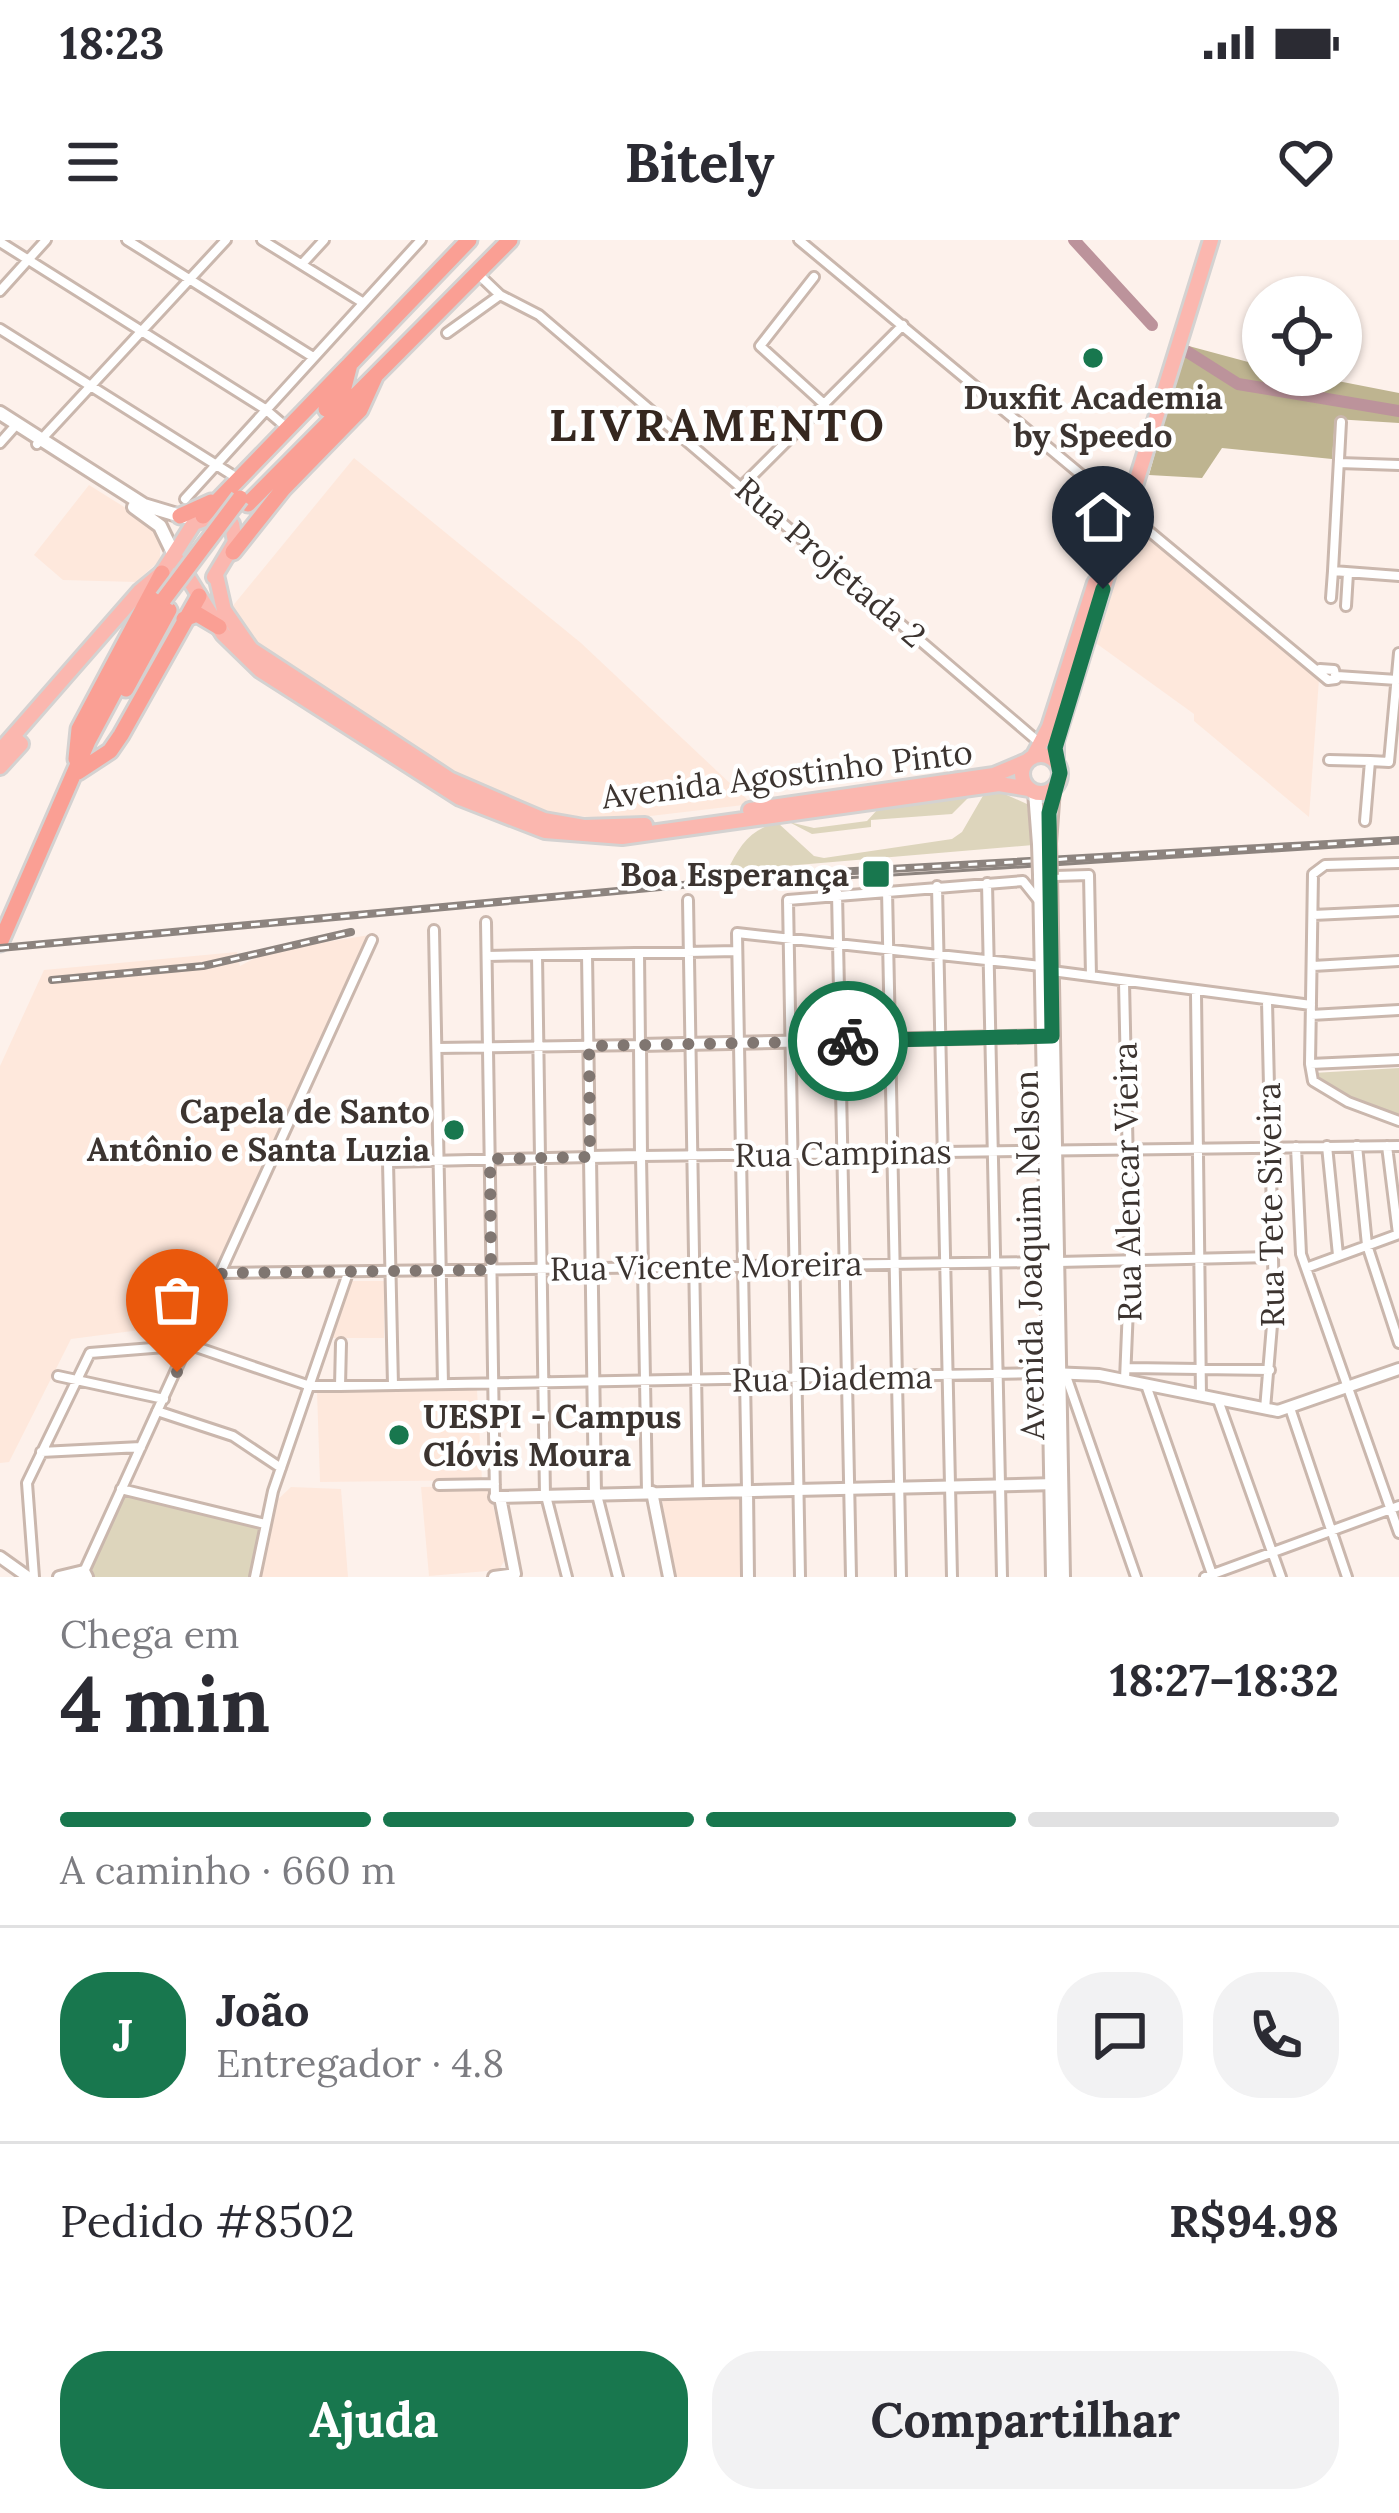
<!DOCTYPE html>
<html lang="pt">
<meta charset="utf-8">
<style>
body{margin:0;font-family:Lora,serif;background:#f2f2f3;color:#2b2b33;height:100vh;display:flex;flex-direction:column;font-size:45px;white-space:nowrap}
*{box-sizing:border-box;margin:0}
p{font-size:39px;color:#7c7c81}
.icon{flex:none;width:66px;height:66px;fill:none;stroke:currentColor;stroke-width:2;stroke-linecap:round;stroke-linejoin:round}
.map{position:relative;height:1337px;overflow:hidden}
.panel{display:flex;flex-direction:column;background:#fff;flex:1}
.panel>*{flex:none}
.tools{position:absolute;left:1242px;top:36px;display:grid;gap:24px}
.tools a{display:grid;place-items:center;width:120px;height:120px;border-radius:50%;background:#fff;box-shadow:0 3px 9px #0004;font-size:60px}
.pin{position:absolute;display:grid;place-items:center;width:102px;height:102px;color:#fff;margin:-123px -51px;border-radius:50% 50% 50% 0;rotate:-45deg;box-shadow:0 0 12px #0007}
.pin .icon{rotate:45deg}
.courier{position:absolute;display:grid;place-items:center;width:120px;height:120px;margin:-60px;border:9px solid #18774e;border-radius:50%;background:#fff;color:#222;box-shadow:0 3px 15px #0007}
.overview em{font-style:normal;font-weight:700}
.overview div{display:flex;flex-direction:column-reverse}
.overview{display:flex;align-items:center;justify-content:space-between;height:204px;padding:0 60px}
h1{font-size:78px;font-weight:700;line-height:90px}
.bar{display:grid;grid-template-columns:repeat(4,1fr);gap:18px 12px;align-content:center;height:144px;padding:0 60px}
.bar i{height:15px;border-radius:9px;background:#e1e1e2}
.bar .current{background:#18774e}
.bar p{grid-column:span 4}
.line{display:flex;align-items:center;gap:30px;padding:0 60px;border-top:3px solid #e1e1e2}
.line div{flex:1}
.round{display:grid;place-items:center;flex:none;width:126px;height:126px;border-radius:48px;background:#f2f2f3}
.action{display:flex;gap:24px;margin-top:auto;padding:24px 60px}
.action a{flex:1;height:138px;border-radius:48px;background:#18774e;color:#fff;font-size:48px;font-weight:700;line-height:138px;text-align:center}
.action a+a{background:#f2f2f3;color:#2b2b33}
.status{display:flex;justify-content:space-between;align-items:center;height:84px;padding:0 60px;background:#fff;direction:ltr}
.status svg{height:33px;fill:currentColor}
header{display:flex;justify-content:space-between;align-items:center;height:156px;padding:0 60px;background:#fff;font-size:54px;font-weight:700}
.map>svg:first-child{display:block}
.built{fill:#fee8dc}
.green{fill:#ddd5bc}
.forest{fill:#beb490}
.lines{fill:none;stroke-linecap:round;stroke-linejoin:round}
.river{stroke:#bc939b;stroke-width:12}
.minor-casing{stroke:#cab7ad;stroke-width:14}
.tertiary-casing{stroke:#cab7ad;stroke-width:16}
.secondary-casing{stroke:#cab7ad;stroke-width:18}
.primary-casing{stroke:#d4d2d1;stroke-width:20}
.trunk-casing{stroke:#d4d2d1;stroke-width:21}
.minor{stroke:#fff;stroke-width:8}
.tertiary{stroke:#fff;stroke-width:10}
.secondary{stroke:#fff;stroke-width:12}
.primary{stroke:#fbb7af;stroke-width:14}
.trunk{stroke:#fa9f94;stroke-width:15}
.tram{stroke:#8d847f;stroke-width:3}
.rail-casing{stroke:#8d847f;stroke-width:8}
.rail{stroke:#fff;stroke-width:3;stroke-dasharray:9;stroke-linecap:butt}
.secondary-bridge-casing{stroke:#cab7ad;stroke-width:18;stroke-linecap:butt}
.trunk-bridge-casing{stroke:#d4d2d1;stroke-width:21;stroke-linecap:butt}
.secondary-bridge{stroke:#fff;stroke-width:12}
.trunk-bridge{stroke:#fa9f94;stroke-width:15}
.done{stroke:#807671;stroke-width:12;stroke-dasharray:0 21.6}
.route{stroke:#18774e;stroke-width:15}
.poi-dot{fill:#18774e;stroke:#fff;stroke-width:4.5}
.labels{text-anchor:middle;stroke-width:9;stroke-linejoin:round;paint-order:stroke}
.poi-label{font-size:33px;font-weight:bold;fill:#3c3430;stroke:#fff;text-anchor:end}
.street-label{font-size:33px;fill:#3c3430;stroke:#fff}
.district-label{font-size:45px;font-weight:bold;letter-spacing:3px;fill:#35271f;stroke:#fff}
</style>
<div class="status"><b>18:23</b><svg viewBox="0 0 49 12"><path d="M0 12V9h3v3zM5 12V6h3v6zM10 12V3h3v9zM15 12V0h3v12zM26 1h20v11H26zM47 4h2v5h-2z"/></svg></div>
<header><svg class="icon" aria-label="menu" viewBox="0 0 24 24"><path d="M4 6h16M4 12h16M4 18h16"/></svg>Bitely<svg class="icon" aria-label="heart" viewBox="0 0 24 24"><path d="M12 20l-8-8c-3-5 5-10 8-4 3-6 11-1 8 4z"/></svg></header>
<div class="map">
<svg width="1399" height="1337" viewBox="0 0 1399 1337">
<rect width="100%" height="100%" fill="#fdf1eb"/>
<!-- built -->
<path class="built" d="M354 218 581 403 752 564 625 579 542 574 451 536 246 398 231 368Z
M89 245 137 275 160 298V320L136 342 63 340 34 315Z
M1131 285 1319 439 1309 577 1194 481V474L1093 401Z
M370 695 194 1083 71 1099 9 1222 0 1223V826L44 730 237 712 240 726 268 711Z
M349 1041H384V1098H330Z
M477 1150 482 1240 320 1242 317 1151Z
M488 1246 506 1318 499 1330 429 1336 421 1247Z
M291 1247 341 1249 348 1337H260L272 1265Z
M741 1257 742 1337H673L662 1259Z"/>
<!-- green -->
<path class="green" d="M1000 552 1027 564 1033 605 727 631C739 607 750 588 778 583L814 616 824 618 952 599 962 592 984 554Z
M970 556 952 574 871 580V587L812 594 789 582 814 588 867 581 878 569Z
M1399 828V877L1351 859 1313 833Z
M124 1254 261 1286 251 1337H94L92 1328Z"/>
<!-- forest -->
<path class="forest" d="M1185 105 1263 126V135H1307L1399 153V183L1335 179 1332 219 1222 208 1202 238 1149 235Z"/>
<g class="lines">
<!-- river -->
<path class="river" d="M1074 0 1152 85
M1186 111 1238 144 1399 171"/>
<defs>
<path id="minor" d="M127 0 313 117
M262 0 362 62
M799 0 1328 440 1336 439 1334 430 1320 429
M0 2 265 169 286 187
M302 24 324 0
M477 33 500 55
M814 37 760 106 825 165
M0 51 46 0
M0 89 237 238
M447 93 500 55 539 75 1041 504
M1341 182 1333 331 1399 336
M0 203 16 185
M37 204 226 0
M1339 223 1399 225
M743 245 903 85
M185 259 421 0
M1331 358 1333 331
M1346 366 1348 333
M1337 436 1397 440
M1329 520 1370 521
M1365 581 1370 521 1389 522 1399 413
M1399 623 1325 625 1313 634 1310 824 1313 841 1348 862 1399 881
M1055 636 1089 635 1091 736
M987 643 1002 1337
M937 646 952 1337
M887 650 901 1337
M837 653 851 1337
M688 660 698 1251
M1313 675 1399 671
M486 682 495 1257
M434 690 443 1144
M537 715 545 1256
M487 716 737 711
M1313 726 1399 721
M1052 731 1311 765
M1124 742 1130 1019 1125 1140
M1196 754 1201 1156
M1311 775 1399 770
M437 808 640 805 639 713
M1310 824 1399 820
M1327 906 1338 1015
M1357 906 1367 1005 1399 1103
M1387 906 1398 994
M1296 907 1301 1014 1399 1293
M1058 1022 1273 1017
M1306 1028 1399 994
M222 1033 1046 1022
M1129 1128 1270 1130
M1065 1133 1136 1337
M58 1136 164 1159
M393 1145 388 922 590 917 587 714
M1146 1145 1213 1337
M340 1146 341 1103
M1218 1160 1281 1337
M1290 1168 1347 1337
M1265 1169 1274 1061 1267 761
M157 1171 233 1196 281 1228
M41 1212 141 1207
M439 1245 495 1244
M121 1249 265 1284
M747 1250 737 693 1041 726
M647 1252 641 916 1399 906
M597 1255 618 1337
M546 1256 567 1337
M82 1336 372 700
M34 1337 27 1243 90 1113 190 1105 310 1146H340L1048 1133
M255 1337 273 1251 348 1033
M800 1337 788 660 1023 641 1039 661
M1205 1337 1399 1266"/>
<path id="tertiary" d="M1051 1133 1099 1135 1278 1171 1399 1129
M747 1250 748 1337
M652 1252 669 1337
M595 1254 590 917 641 916 640 805 1048 796
M495 1257 1057 1244
M0 1317 28 1337
M59 1337 84 1331 87 1337
M494 1337 515 1334 500 1257"/>
<path id="secondary" d="M0 173 144 265 184 277
M134 267 160 286 174 315
M1035 552 1039 604
M1049 603 1053 549
M1040 635 1053 1337
M1050 635 1063 1337"/>
<path id="primary" d="M174 315 223 394 260 430 460 558 545 591 622 597 999 544 1029 549
M216 335 224 370 251 409 451 540 544 580 584 587 645 585
M0 511 139 352 162 333 194 283 216 275 232 284 235 302 214 337
M1022 534a19 19 0 1 1 38 0a19 19 0 1 1-38 0Z
M1033 517 1049 487 1095 343
M1056 522V501L1211 0
M0 527 21 504 13 497
M750 570 994 535 1027 521"/>
<path id="trunk" d="M326 169 343 151 350 124 469 0
M248 264 510 0
M180 276 211 262
M203 276 348 126
M233 312 283 249 360 170 375 137
M184 379 197 374 219 387
M126 449 169 370
M76 519 79 489 162 333
M78 532 110 511 121 495 199 356
M0 703 88 501 164 359"/>
</defs>
<!-- minor casing -->
<use href="#minor" class="minor-casing"/>
<!-- tertiary casing -->
<use href="#tertiary" class="tertiary-casing"/>
<!-- secondary casing -->
<use href="#secondary" class="secondary-casing"/>
<!-- primary casing -->
<use href="#primary" class="primary-casing"/>
<!-- trunk casing -->
<use href="#trunk" class="trunk-casing"/>
<!-- minor -->
<use href="#minor" class="minor"/>
<!-- tertiary -->
<use href="#tertiary" class="tertiary"/>
<!-- secondary -->
<use href="#secondary" class="secondary"/>
<!-- primary -->
<use href="#primary" class="primary"/>
<!-- trunk -->
<use href="#trunk" class="trunk"/>
<!-- tram -->
<path class="tram" d="M701 647 1399 603"/>
<defs>
<path id="rail" d="M0 708 801 634 1399 600
M52 740 203 726 351 692"/>
</defs>
<!-- rail casing -->
<use href="#rail" class="rail-casing"/>
<!-- rail -->
<use href="#rail" class="rail"/>
<defs>
<path id="secondary-bridge" d="M1049 603 1050 635
M1039 604 1040 635"/>
<path id="trunk-bridge" d="M164 359 240 258"/>
</defs>
<!-- secondary-bridge casing -->
<use href="#secondary-bridge" class="secondary-bridge-casing"/>
<!-- trunk-bridge casing -->
<use href="#trunk-bridge" class="trunk-bridge-casing"/>
<!-- secondary-bridge -->
<use href="#secondary-bridge" class="secondary-bridge"/>
<!-- trunk-bridge -->
<use href="#trunk-bridge" class="trunk-bridge"/>
</g>
<g class="lines">
<!-- done -->
<path class="done" d="M177 1132 222 1033 491 1030 490 919 590 917 589 806 848 801"/>
<!-- route -->
<path class="route" d="M848 801 1052 796 1049 573 1060 533 1055 508 1103 349"/>
</g>
<!-- markers -->
<g class="poi-dot">
<circle cx="1093" cy="118" r="12"/>
<rect x="861" y="619" width="30" height="30" rx="6"/>
<circle cx="454" cy="890" r="12"/>
<circle cx="399" cy="1195" r="12"/>
</g>
<g class="labels">
<!-- poi labels -->
<g class="poi-label">
<text x="1093" y="169" text-anchor="middle">Duxfit Academia<tspan x="1093" dy="38">by Speedo</tspan></text>
<text x="849" y="646">Boa Esperança</text>
<text x="430" y="883">Capela de Santo<tspan x="430" dy="38">Antônio e Santa Luzia</tspan></text>
<text x="423" y="1188" text-anchor="start">UESPI - Campus<tspan x="423" dy="38">Clóvis Moura</tspan></text>
</g>
<!-- street labels -->
<g class="street-label">
<text transform="translate(831 322) rotate(41)" y="12">Rua Projetada 2</text>
<text transform="translate(787 534) rotate(-7)" y="12">Avenida Agostinho Pinto</text>
<text transform="translate(843 913) rotate(-1)" y="12">Rua Campinas</text>
<text transform="translate(1127 942) rotate(-91)" y="12">Rua Alencar Vieira</text>
<text transform="translate(1270 965) rotate(-91)" y="12">Rua Tete Siveira</text>
<text transform="translate(1029 1015) rotate(-91)" y="12">Avenida Joaquim Nelson</text>
<text transform="translate(706 1026) rotate(-1)" y="12">Rua Vicente Moreira</text>
<text transform="translate(832 1138) rotate(-1)" y="12">Rua Diadema</text>
</g>
<!-- district labels -->
<g class="district-label">
<text x="718" y="201">LIVRAMENTO</text>
</g>
</g>
</svg>
<div class="tools">
<a><svg class="icon" aria-label="locate" viewBox="0 0 24 24"><circle cx="12" cy="12" r="6"/><path d="M12 2v4M12 18v4M2 12h4M18 12h4"/></svg></a>
</div>
<div class="pin" style="left:177px;top:1132px;background:#ea580c"><svg class="icon" aria-label="bag" viewBox="0 0 24 24"><path d="M5 8h14l-1 12H6zM9 8a3 3 0 0 1 6 0"/></svg></div>
<div class="pin" style="left:1103px;top:349px;background:#1f2937"><svg class="icon" aria-label="home" viewBox="0 0 24 24"><path d="M3 11l9-7 9 7M6 9v11h12V9"/></svg></div>
<div class="courier" style="left:848px;top:801px"><svg class="icon" aria-label="bike" viewBox="0 0 24 24"><circle cx="6" cy="16" r="4"/><circle cx="18" cy="16" r="4"/><path d="M6 16l4-8h5l3 8M10 8l3 8H6M13 5h3"/></svg></div>
</div>
<section class="panel">
<div class="overview"><div><h1>4 min</h1><p>Chega em</p></div><em>18:27–18:32</em></div>
<div class="bar"><i class="current"></i><i class="current"></i><i class="current"></i><i></i><p>A caminho · 660 m</p></div>
<div class="line" style="height:216px"><b class="round" style="background:#18774e;color:#fff">J</b><div><b>João</b><p>Entregador · 4.8</p></div><a class="round"><svg class="icon" aria-label="chat" viewBox="0 0 24 24"><path d="M4 5h16v11H9l-5 4z"/></svg></a><a class="round"><svg class="icon" aria-label="phone" viewBox="0 0 24 24"><path d="M5 4h4l2 5-3 2q2 4 5 5l2-3 5 2v4C11 20 4 13 5 4z"/></svg></a></div>
<div class="line" style="height:156px"><div>Pedido #8502</div><b>R$94.98</b></div>
<div class="action"><a>Ajuda</a><a>Compartilhar</a></div>
</section>
